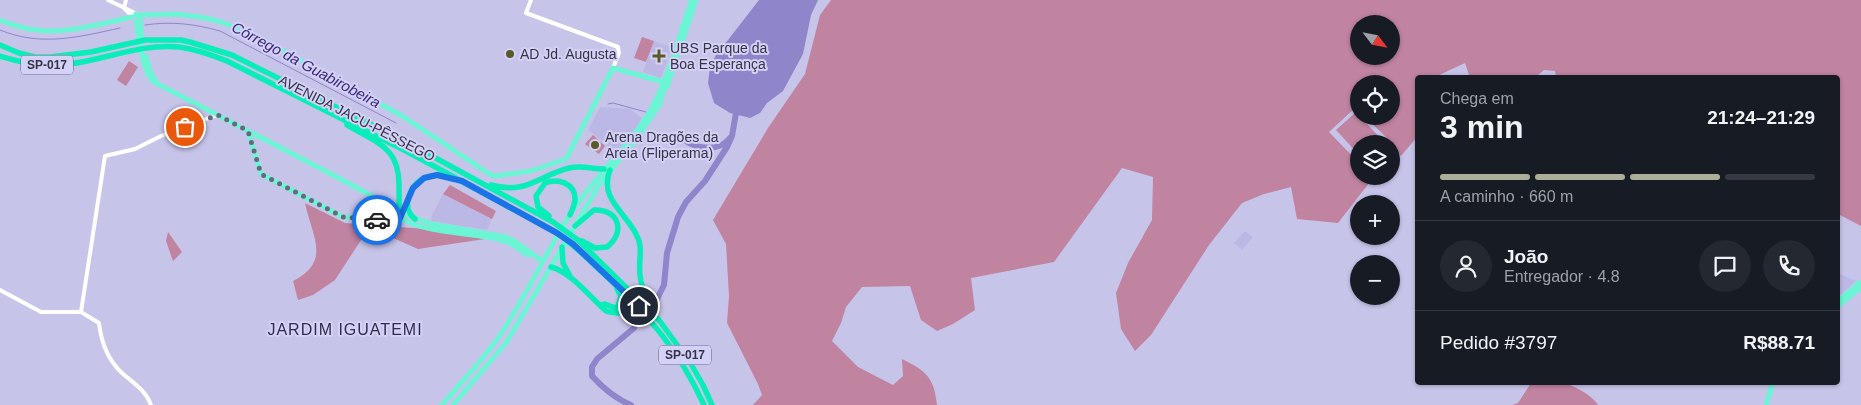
<!DOCTYPE html>
<html lang="pt">
<meta charset="utf-8">
<style>
body{margin:0;font-family:Arial,sans-serif;background:#242831;color:#f1f3f6;height:100vh;display:flex;flex-direction:column;font-size:19px;white-space:nowrap}
*{box-sizing:border-box;margin:0}
p{font-size:16px;color:#9ea1a6}
.icon{flex:none;width:28px;height:28px;fill:none;stroke:currentColor;stroke-width:2;stroke-linecap:round;stroke-linejoin:round}
.map{position:relative;flex:1;overflow:hidden}
.side{position:absolute;left:1415px;top:75px;width:425px;height:310px;display:flex;flex-direction:column;background:#171b24;border-radius:5px;box-shadow:0 1px 4px #0004}
.side>*{flex:none}
.needle{width:32px;rotate:122deg}
.tools{position:absolute;left:1350px;top:15px;display:grid;gap:10px}
.tools a{display:grid;place-items:center;width:50px;height:50px;border-radius:50%;background:#171b24;box-shadow:0 1px 4px #0004;font-size:25px}
.pin{position:absolute;display:grid;place-items:center;width:42px;height:42px;color:#fff;margin:-21px;border:2px solid #fff;border-radius:50%;box-shadow:0 1px 5px #0007}
.courier{position:absolute;display:grid;place-items:center;width:50px;height:50px;margin:-25px;border:4px solid #1a73e8;border-radius:50%;background:#fff;color:#222;box-shadow:0 1px 6px #0007}
.overview em{font-style:normal;font-weight:600}
.overview div{display:flex;flex-direction:column-reverse}
.overview{display:flex;align-items:center;justify-content:space-between;height:85px;padding:0 25px}
h1{font-size:32px;font-weight:600;line-height:38px}
.bar{display:grid;grid-template-columns:repeat(4,1fr);gap:8px 5px;align-content:center;height:60px;padding:0 25px}
.bar i{height:6px;border-radius:4px;background:#363941}
.bar .selected{background:#adae99}
.bar p{grid-column:span 4}
.line{display:flex;align-items:center;gap:12px;padding:0 25px;border-top:1px solid #363941}
.line div{flex:1}
.round{display:grid;place-items:center;flex:none;width:52px;height:52px;border-radius:26px;background:#242831}
.map>svg:first-child{display:block}
.built{fill:#bcb8e5}
.green{fill:#c083a0;fill-rule:evenodd}
.water{fill:#8e85cb}
.lines{fill:none;stroke-linecap:round;stroke-linejoin:round}
.stream{stroke:#8e85cb;stroke-width:1}
.river{stroke:#8e85cb;stroke-width:6}
.minor{stroke:#fff;stroke-width:4}
.major{stroke:#6bf5d5;stroke-width:5}
.highway{stroke:#09eeb9;stroke-width:5.5}
.done{stroke:#69667d;stroke-width:5;stroke-dasharray:0 9}
.route{stroke:#1a73e8;stroke-width:6}
.poi-dot{fill:#5a5a27;stroke:#d4d1f8;stroke-width:2}
.labels{text-anchor:middle;stroke-width:4;stroke-linejoin:round;paint-order:stroke}
.shield{fill:#d4d1f8;stroke:#656379;stroke-width:1}
.shield-label{font-size:12px;font-weight:bold;fill:#363443}
.poi-label{font-size:14px;fill:#363443;stroke:#d4d1f8;text-anchor:start}
.street-label{font-size:14px;fill:#363443;stroke:#d4d1f8}
.water-label{font-size:15px;font-style:italic;fill:#3c277a;stroke:#d4d1f8}
.quarter-label{font-size:16px;letter-spacing:1px;fill:#302c4a;stroke:#d4d1f8}
</style>
<div class="map">
<svg width="1861" height="405" viewBox="0 0 1861 405">
<rect width="100%" height="100%" fill="#c7c4ea"/>
<!-- built -->
<path class="built" d="M654 41 672 47 661 78 643 72Z
M600 107 630 109 642 118 633 133 616 152 588 130Z
M443 194 492 219 487 230 431 221 432 215Z
M1245 231 1253 237 1242 250 1234 243Z
M1838 273 1856 281 1838 297Z"/>
<!-- green -->
<path class="green" d="M831 0H1861V226L1838 214V78H1556L1555 71 1544 70 1536 77 1470 78 1465 63 1435 77 1418 78 1417 86 1416 87 1418 90 1417 137 1401 156 1385 136 1364 116H1391V84H1359V111L1355 108 1329 132 1359 163V176H1372L1373 178 1338 223 1297 219 1291 187 1264 194 1242 203 1209 245 1151 335 1135 351 1121 329 1116 293 1128 263 1152 220 1153 177 1122 168 1054 262 971 278 975 310 953 324 937 331 921 320 910 286 862 287 846 307 841 323 832 341 858 367 893 385 903 376 902 359C926 371 934 377 937 405H753L762 395 758 384 727 323 729 296 726 244 713 220 768 128 805 74 820 15ZM1359 24H1391V56H1359Z
M642 37 654 41 646 62 634 58Z
M129 61 138 67 126 86 117 80Z
M1356 112 1382 140 1379 144H1359V155L1336 130Z
M593 135 605 146 599 154 585 144Z
M450 185 496 211 492 219 443 194Z
M305 203 345 223 427 229 485 239 418 249 384 234 370 235 361 240 335 280 313 295 298 300 293 281C332 261 312 237 305 203Z
M168 232 182 252 173 261 166 241Z
M1531 383C1541 382 1555 380 1564 383 1575 386 1593 396 1598 405H1512L1518 403Z"/>
<!-- water -->
<path class="water" d="M759 0H818L811 15 803 54 783 91 767 103 760 113 750 118 730 113 714 103 708 83 710 67 718 51 728 40Z"/>
<g class="lines">
<!-- stream -->
<path class="stream" d="M145 25C171 21 195 24 220 31L396 123
M0 30C41 47 79 37 120 28
M608 104 613 103 646 112"/>
<!-- river -->
<path class="river" d="M682 138C695 149 718 153 730 138
M656 301 664 285 667 253 678 217 686 202 705 181 727 147 732 136 737 107
M631 405C616 399 603 388 592 376V367L597 359 634 328"/>
<!-- minor -->
<path class="minor" d="M108 0 137 14
M531 0 526 13 618 47 619 53 613 68
M124 8 132 16
M124 8 126 0
M0 290 41 312H81L99 323C101 341 108 360 122 373 133 383 146 390 151 405
M81 312 105 156 135 149 161 136 217 115"/>
<!-- major -->
<path class="major" d="M136 14 140 18 142 36
M138 15 176 14 201 17 218 21 251 33 404 117 491 175 495 176 531 171 566 159 613 68 664 82 665 86 660 103
M0 20C48 41 84 27 132 17
M136 22C140 39 141 70 154 82L335 176 407 215 432 224 506 237 516 242 542 261
M146 56 151 74 156 81
M667 87 696 0
M248 131 261 174 343 217 390 220 400 218
M399 216C416 233 476 233 501 240 511 242 519 249 528 255
M1838 301 1861 282
M1838 306 1861 287
M442 405C462 381 485 358 502 332 527 294 546 253 570 214 592 180 623 153 645 119 668 84 677 39 692 0
M453 405 506 343 599 185 637 138 661 102
M1766 405 1773 382"/>
<!-- highway -->
<path class="highway" d="M0 45 19 53 35 57H50L91 52 145 40H181L190 42 232 55 410 144 553 222 578 240 659 320 691 364 703 385 712 405
M0 56C22 63 45 67 69 64 105 60 141 43 179 47 195 49 212 55 227 61L406 151 557 233C574 245 588 259 603 273 647 313 679 350 704 405
M347 125C377 143 400 147 399 187 399 195 400 204 398 211
M610 170C599 198 624 211 636 234 644 247 638 260 640 275 641 287 646 297 650 308
M491 185C526 195 538 176 569 168 582 165 592 169 604 169
M549 216 538 207 536 196 545 183C558 178 575 183 575 199 575 205 572 210 570 215
M415 219C400 207 410 182 427 177 435 174 443 175 451 178
M575 226 594 210C619 209 626 232 607 247L595 248 582 241
M562 247 563 263 570 276
M551 267C571 272 590 297 606 311 617 315 632 312 646 316
M601 305 605 304 615 308 618 306 621 296 617 289"/>
</g>
<g class="lines">
<!-- done -->
<path class="done" d="M185 127 218 115 248 131 261 174 343 217 377 220"/>
<!-- route -->
<path class="route" d="M377 220H393L400 218 413 188 424 178 437 175 462 181 557 233 573 244 639 306"/>
</g>
<!-- markers -->
<g class="poi-dot">
<circle cx="510" cy="54" r="5"/>
<path d="M656.5 48.5h5v5h5v5h-5v5h-5v-5h-5v-5h5z"/>
<circle cx="595" cy="145" r="5"/>
</g>
<g class="labels">
<!-- shield labels -->
<g class="shield">
<rect x="21" y="55.5" width="52" height="19" rx="4"/>
<rect x="659" y="345.5" width="52" height="19" rx="4"/>
</g>
<g class="shield-label">
<text x="47" y="69">SP-017</text>
<text x="685" y="359">SP-017</text>
</g>
<!-- poi labels -->
<g class="poi-label">
<text x="670" y="53">UBS Parque da<tspan x="670" dy="16">Boa Esperança</tspan></text>
<text x="520" y="59">AD Jd. Augusta</text>
<text x="605" y="142">Arena Dragões da<tspan x="605" dy="16">Areia (Fliperama)</tspan></text>
</g>
<!-- street labels -->
<g class="street-label">
<text transform="translate(357 118) rotate(27)" y="5">AVENIDA JACU-PÊSSEGO</text>
</g>
<!-- water labels -->
<g class="water-label">
<text transform="translate(306 65) rotate(28)" y="5">Córrego da Guabirobeira</text>
</g>
<!-- quarter labels -->
<g class="quarter-label">
<text x="345" y="335">JARDIM IGUATEMI</text>
</g>
</g>
</svg>
<div class="tools">
<a><svg class="needle" viewBox="-14 -14 28 28"><path d="M0-13l5 13h-10z" fill="#e53935"/><path d="M0 13l5-13h-10z" fill="#9ea1a6"/></svg></a>
<a><svg class="icon" aria-label="locate" viewBox="0 0 24 24"><circle cx="12" cy="12" r="6"/><path d="M12 2v4M12 18v4M2 12h4M18 12h4"/></svg></a>
<a><svg class="icon" aria-label="layers" viewBox="0 0 24 24"><path d="M12 4l9 5-9 5-9-5zM3 14l9 5 9-5"/></svg></a>
<a>+</a>
<a>−</a>
</div>
<div class="pin" style="left:185px;top:127px;background:#ea580c"><svg class="icon" aria-label="bag" viewBox="0 0 24 24"><path d="M5 8h14l-1 12H6zM9 8a3 3 0 0 1 6 0"/></svg></div>
<div class="pin" style="left:639px;top:306px;background:#1f2937"><svg class="icon" aria-label="home" viewBox="0 0 24 24"><path d="M3 11l9-7 9 7M6 9v11h12V9"/></svg></div>
<div class="courier" style="left:377px;top:220px"><svg class="icon" aria-label="car" viewBox="0 0 24 24"><path d="M5 17H2v-5l4-1 3-4h7l3 4 3 1v5h-3M9 17h6M6 11h13"/><circle cx="7" cy="17" r="2"/><circle cx="17" cy="17" r="2"/></svg></div>
<section class="side">
<div class="overview"><div><h1>3 min</h1><p>Chega em</p></div><em>21:24–21:29</em></div>
<div class="bar"><i class="selected"></i><i class="selected"></i><i class="selected"></i><i></i><p>A caminho · 660 m</p></div>
<div class="line" style="height:90px"><a class="round"><svg class="icon" aria-label="person" viewBox="0 0 24 24"><circle cx="12" cy="8" r="4"/><path d="M4 21q1-7 8-7t8 7"/></svg></a><div><b>João</b><p>Entregador · 4.8</p></div><a class="round"><svg class="icon" aria-label="chat" viewBox="0 0 24 24"><path d="M4 5h16v11H9l-5 4z"/></svg></a><a class="round"><svg class="icon" aria-label="phone" viewBox="0 0 24 24"><path d="M5 4h4l2 5-3 2q2 4 5 5l2-3 5 2v4C11 20 4 13 5 4z"/></svg></a></div>
<div class="line" style="height:65px"><div>Pedido #3797</div><b>R$88.71</b></div>
</section>
</div>
